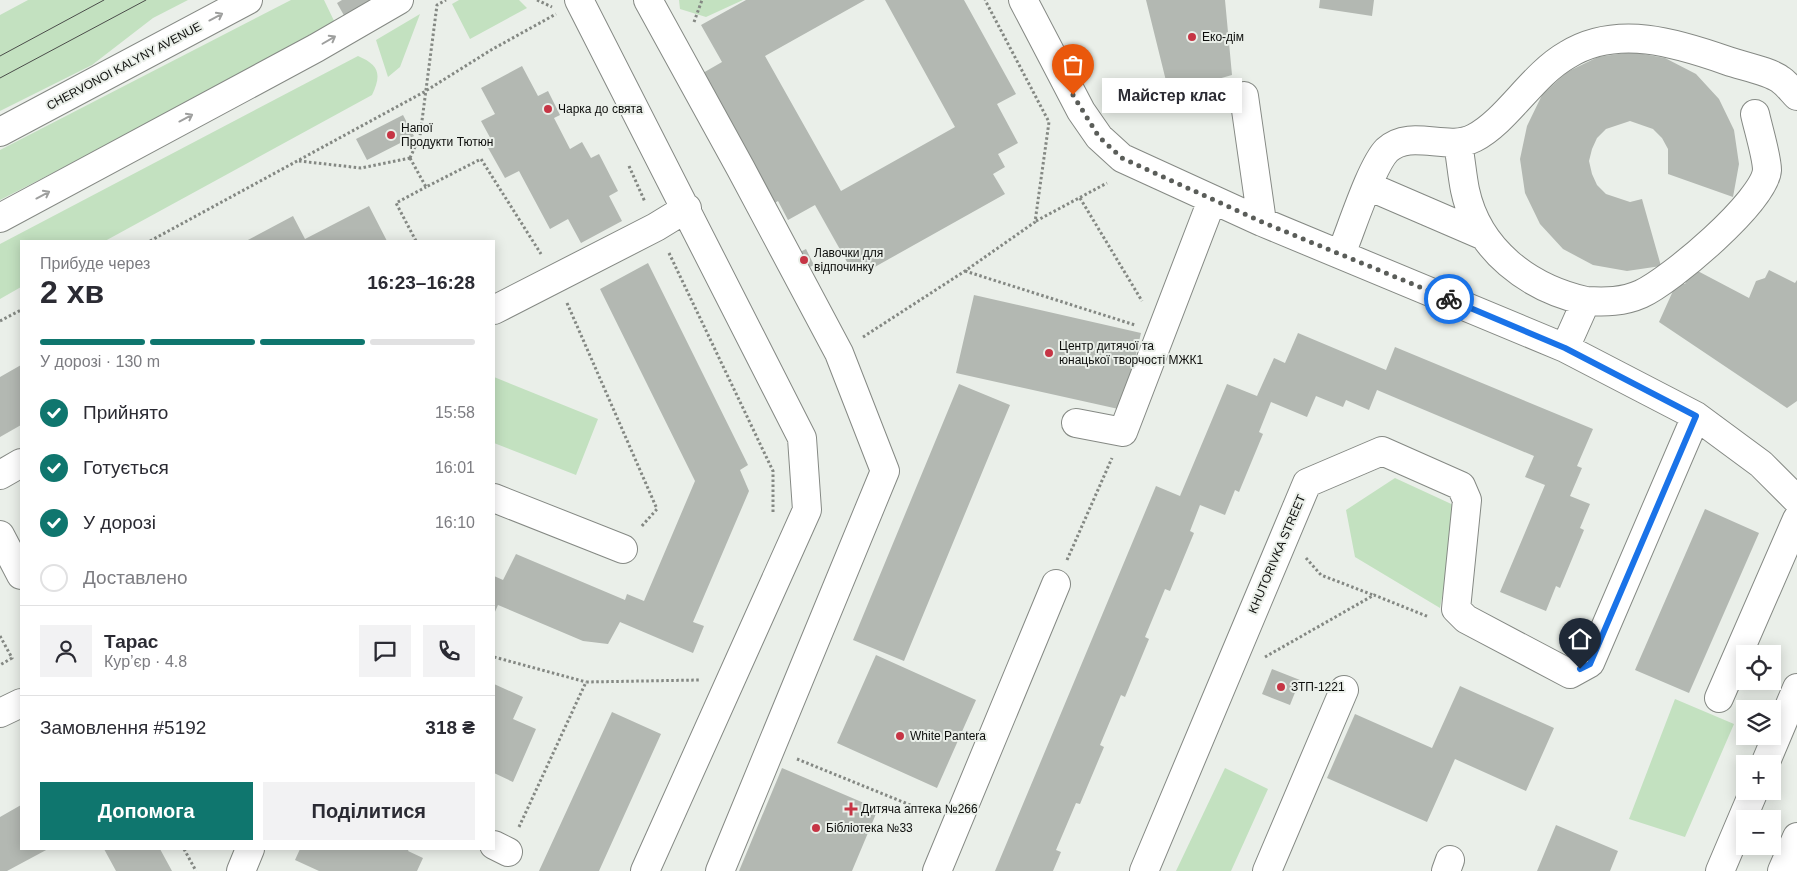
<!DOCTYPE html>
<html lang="uk">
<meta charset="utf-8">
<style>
body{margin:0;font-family:Helvetica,sans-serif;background:#f2f2f3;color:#2b2b33;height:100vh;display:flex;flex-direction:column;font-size:19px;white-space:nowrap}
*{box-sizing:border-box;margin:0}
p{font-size:16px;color:#7c7c81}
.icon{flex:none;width:28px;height:28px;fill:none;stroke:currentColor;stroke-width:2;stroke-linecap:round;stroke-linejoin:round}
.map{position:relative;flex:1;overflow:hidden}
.sheet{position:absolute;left:20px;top:240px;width:475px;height:610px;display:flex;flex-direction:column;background:#fff;border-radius:0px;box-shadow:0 2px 12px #0003}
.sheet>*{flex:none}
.buttons{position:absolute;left:1736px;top:645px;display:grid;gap:10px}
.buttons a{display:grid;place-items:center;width:45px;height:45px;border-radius:0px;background:#fff;box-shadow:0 2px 12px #0003;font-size:25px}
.pin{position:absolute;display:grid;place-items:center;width:42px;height:42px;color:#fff;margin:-51px -21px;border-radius:50% 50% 50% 0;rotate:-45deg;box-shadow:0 0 5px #0007}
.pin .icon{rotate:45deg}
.courier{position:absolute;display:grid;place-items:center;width:50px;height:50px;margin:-25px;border:4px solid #1a73e8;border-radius:50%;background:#fff;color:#222;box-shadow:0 1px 6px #0007}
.bubble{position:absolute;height:35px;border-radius:0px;background:#fff;box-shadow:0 2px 12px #0003;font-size:16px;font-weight:800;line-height:35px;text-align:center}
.head em{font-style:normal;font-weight:800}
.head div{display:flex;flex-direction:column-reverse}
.head{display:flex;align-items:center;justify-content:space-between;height:85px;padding:0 20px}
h1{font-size:32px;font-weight:800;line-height:38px}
.bar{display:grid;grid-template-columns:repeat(4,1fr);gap:8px 5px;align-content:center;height:60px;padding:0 20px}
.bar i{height:6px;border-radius:4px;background:#e1e1e2}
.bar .active{background:#0f766e}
.bar p{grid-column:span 4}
.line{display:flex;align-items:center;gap:12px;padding:0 20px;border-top:1px solid #e1e1e2}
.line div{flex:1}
.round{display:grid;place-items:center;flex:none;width:52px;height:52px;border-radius:0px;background:#f2f2f3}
ol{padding:0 20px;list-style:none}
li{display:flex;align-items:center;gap:15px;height:55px}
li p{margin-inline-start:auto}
li .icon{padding:5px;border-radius:50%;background:#0f766e;color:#fff;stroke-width:4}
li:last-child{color:#7c7c81}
li i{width:28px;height:28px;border:2px solid #e1e1e2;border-radius:50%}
.button{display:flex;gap:10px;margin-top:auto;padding:10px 20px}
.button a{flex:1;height:58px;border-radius:0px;background:#0f766e;color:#fff;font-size:20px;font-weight:800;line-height:58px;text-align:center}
.button a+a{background:#f2f2f3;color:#2b2b33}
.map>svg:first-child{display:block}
.green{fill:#c3e1c0}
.building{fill:#b3b8b2}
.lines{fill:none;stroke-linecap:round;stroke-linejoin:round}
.minor-casing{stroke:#858984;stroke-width:30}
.major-casing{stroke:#858984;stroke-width:30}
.path{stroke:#848883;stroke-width:3;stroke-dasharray:2.5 2.5;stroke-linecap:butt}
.minor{stroke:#fff;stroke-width:28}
.major{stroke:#fff;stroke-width:28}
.tram{stroke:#4b4d4a;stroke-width:1}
.oneway{stroke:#9e9f9e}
.done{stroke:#5a5d59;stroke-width:5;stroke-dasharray:0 9}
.route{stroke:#1a73e8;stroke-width:6}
.poi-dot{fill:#c63545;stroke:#eaefe9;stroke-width:2}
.labels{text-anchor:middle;stroke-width:4;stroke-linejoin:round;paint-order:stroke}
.poi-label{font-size:12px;fill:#0d0e0c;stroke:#eaefe9;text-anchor:start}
.street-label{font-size:12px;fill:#0d0e0c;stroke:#eaefe9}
</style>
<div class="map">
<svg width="1797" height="871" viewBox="0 0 1797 871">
<rect width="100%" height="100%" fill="#eaefe9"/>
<!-- green -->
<path class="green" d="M28 0H188L153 18 92 65 0 111V15Z
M291 0H324L337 27 0 200V150Z
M459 0H519L527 8 470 39 452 4Z
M679 0H743L706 17 680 9Z
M420 14 400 67 388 77 376 40Z
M358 56C379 65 382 74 372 95L105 241H21V287L0 299V244Z
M494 377 598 419 576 475 494 443Z
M1395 478 1460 508 1440 608 1355 557 1346 510Z
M1675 699 1734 724 1685 837 1629 819Z
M1225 768 1268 789 1231 871H1176Z"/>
<!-- building -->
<path class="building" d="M342 0H381L346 19 337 3Z
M746 0H865L765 56 841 191 955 127 885 0H964L1016 94 997 104 1018 143 998 154 1005 167 993 174 1005 194 864 273 851 269 815 205 788 220 778 201 768 207 696 77 722 62 701 25Z
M1146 0H1225L1232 75 1169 93Z
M1320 0H1374L1372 16 1319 8Z
M1632 52 1665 58 1696 74 1719 99 1734 130 1739 164 1733 197 1668 174V149L1662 138 1653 129 1630 121 1606 129 1597 138 1592 149 1589 161 1592 174 1597 185 1606 194 1630 202 1642 199 1661 266 1627 271 1593 265 1563 249 1540 224 1525 193 1520 159 1527 126 1542 95 1567 72 1598 57Z
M522 66 538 96 548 91 560 115 554 118 570 149 582 142 591 158 599 154 618 191 609 196 622 221 581 243 568 219 550 229 519 171 505 178 487 146 493 143 481 121 495 114 481 88Z
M403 115 414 136 367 160 356 139Z
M369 206 387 241H246L293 216 305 239Z
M806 249 814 265 802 271 794 255Z
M648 263 748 465 740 470 749 491 693 622 704 626 693 653 620 622 608 644 583 641 498 605 494 614V576L503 580 516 554 625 600 627 594 644 601 695 481 600 289Z
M1692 268 1749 298 1756 281 1765 278 1769 270 1795 283 1797 280V401L1787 408 1659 322 1677 282 1685 284Z
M974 295 1141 333 1123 410 956 373Z
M1298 333 1386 370 1395 347 1593 429 1577 466 1582 468 1570 496 1590 504 1580 528 1584 530 1560 588 1556 586 1546 611 1500 592 1545 485 1525 477 1534 456 1377 390 1369 410 1346 400 1343 407 1316 396 1307 417 1271 402 1259 432 1263 434 1239 492 1235 490 1225 515 1200 505 1190 531 1194 533 1170 591 1165 589 1145 637 1149 639 1125 697 1121 695 1100 745 1104 747 1080 804 1076 803 1056 850 1061 852 1053 871H995L1156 486 1180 496 1227 384 1257 396 1274 358 1285 363Z
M21 365V425L0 437V377Z
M959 384 1010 405 904 661 853 640Z
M1705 509 1759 533 1689 693 1635 670Z
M876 655 976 700 937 788 837 743Z
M1272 669 1300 680 1290 705 1262 694Z
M494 684 523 697 513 719 536 729 513 782 494 773Z
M1460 686 1554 728 1526 791 1455 759 1427 822 1327 778 1355 714 1432 748Z
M612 712 661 734 599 871H539Z
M782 768 878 809 852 871H739Z
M21 805V849H48L7 871H0V817Z
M1556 825 1618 851 1610 871H1537Z
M104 849H160L172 871H116Z
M300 849H409L408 851 423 858 417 871H319L295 860Z"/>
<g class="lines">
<defs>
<path id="minor" d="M579 0 802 438 807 510 645 871
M648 0 741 169 839 353 885 471 720 871
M1023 0 1081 111 1099 137 1122 158 1262 222 1565 348 1696 416 1761 464 1797 500
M1244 96 1262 222
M1458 144C1461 160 1462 175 1465 190 1478 251 1529 288 1586 301
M1368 186 1484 236
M0 218 316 48 399 0
M1341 254C1351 230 1371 166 1387 150 1411 128 1447 152 1474 138 1507 121 1532 75 1567 55 1617 24 1677 43 1728 61 1742 66 1770 71 1781 80 1787 84 1792 91 1797 96
M494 310 656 227 687 208
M1565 348 1586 301C1606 302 1623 302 1641 294 1670 281 1765 201 1767 170 1767 157 1758 128 1755 114
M1076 423 1123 432 1212 200
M0 475 21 463
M494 498 623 549
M0 535 21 575
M1719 698 1797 519
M0 713 21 703
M1765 764 1797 688
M494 845 508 852
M241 871 250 849
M937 871 1056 584
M1144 871 1307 483 1382 451 1461 486 1467 500 1456 609 1466 619 1570 674 1590 663 1696 416
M1267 871 1344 690
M1446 871 1450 860
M1720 871 1754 791
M1782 871 1797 837"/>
<path id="major" d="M0 132 248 0"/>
</defs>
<!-- minor casing -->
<use href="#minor" class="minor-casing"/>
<!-- major casing -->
<use href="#major" class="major-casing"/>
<!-- path -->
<path class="path" d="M537 0 552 7
M694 22 702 0
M410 158 426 187 481 159 541 254
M410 158 420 136 437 5 446 0
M299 161 361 168 410 158
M629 166 645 202
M1080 198 1142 301
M1036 221 1107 183
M150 241 424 92 491 50 556 14
M416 241 396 203 426 187
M669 253 773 471V513
M965 271 1135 325
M567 303 657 509 641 527
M0 321 21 310
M863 337 965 271 1035 222 1049 122 985 0
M1306 558 1321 575 1373 595
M1067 560 1112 458
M0 636 12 658 0 665
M494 657 586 682
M1265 657 1374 595 1429 617
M797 759 930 813
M519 827 586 682 699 680
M184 849 196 871"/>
<!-- minor -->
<use href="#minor" class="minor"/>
<!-- major -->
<use href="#major" class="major"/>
<!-- tram -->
<path class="tram" d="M0 56 104 0
M0 78 146 0"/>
</g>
<!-- one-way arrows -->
<defs><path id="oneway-shaft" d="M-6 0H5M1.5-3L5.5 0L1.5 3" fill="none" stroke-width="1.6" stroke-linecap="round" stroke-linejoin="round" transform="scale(1.25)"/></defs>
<g class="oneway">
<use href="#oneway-shaft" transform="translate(216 17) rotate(-28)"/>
<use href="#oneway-shaft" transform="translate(329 40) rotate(-30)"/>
<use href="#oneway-shaft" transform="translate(186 118) rotate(-28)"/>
<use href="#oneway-shaft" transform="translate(43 195) rotate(-28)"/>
</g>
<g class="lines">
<!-- done -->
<path class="done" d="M1073 95 1099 137 1122 158 1262 222 1449 299"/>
<!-- route -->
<path class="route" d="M1449 299 1565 348 1696 416 1590 664 1580 669"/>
</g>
<!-- markers -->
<g class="poi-dot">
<circle cx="1192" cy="37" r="5"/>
<circle cx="548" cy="109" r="5"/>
<circle cx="391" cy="135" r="5"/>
<circle cx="804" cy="260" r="5"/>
<circle cx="1049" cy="353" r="5"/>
<circle cx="1281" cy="687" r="5"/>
<circle cx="900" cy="736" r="5"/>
<path d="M848.5 801.5h5v5h5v5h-5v5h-5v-5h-5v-5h5z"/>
<circle cx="816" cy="828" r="5"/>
</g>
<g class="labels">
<!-- poi labels -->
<g class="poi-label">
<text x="1202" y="41">Еко-дім</text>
<text x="558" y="113">Чарка до свята</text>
<text x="401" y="132">Напої<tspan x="401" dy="14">Продукти Тютюн</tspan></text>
<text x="814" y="257">Лавочки для<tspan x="814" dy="14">відпочинку</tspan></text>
<text x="1059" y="350">Центр дитячої та<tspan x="1059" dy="14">юнацької творчості МЖК1</tspan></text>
<text x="1291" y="691">ЗТП-1221</text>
<text x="910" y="740">White Pantera</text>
<text x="861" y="813">Дитяча аптека №266</text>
<text x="826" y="832">Бібліотека №33</text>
</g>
<!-- street labels -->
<g class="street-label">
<text transform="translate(124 66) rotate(-28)" y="4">CHERVONOI KALYNY AVENUE</text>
<text transform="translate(1277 554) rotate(-67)" y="4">KHUTORIVKA STREET</text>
</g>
</g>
</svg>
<div class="buttons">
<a><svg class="icon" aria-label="locate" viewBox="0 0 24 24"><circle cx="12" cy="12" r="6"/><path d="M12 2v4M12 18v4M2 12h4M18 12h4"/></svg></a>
<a><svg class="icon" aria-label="layers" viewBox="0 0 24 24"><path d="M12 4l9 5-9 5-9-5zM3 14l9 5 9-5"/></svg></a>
<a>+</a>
<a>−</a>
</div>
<div class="pin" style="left:1073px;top:95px;background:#ea580c"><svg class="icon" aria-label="bag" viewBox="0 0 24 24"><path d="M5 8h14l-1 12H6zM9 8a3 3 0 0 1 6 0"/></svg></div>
<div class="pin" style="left:1580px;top:669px;background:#1f2937"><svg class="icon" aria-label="home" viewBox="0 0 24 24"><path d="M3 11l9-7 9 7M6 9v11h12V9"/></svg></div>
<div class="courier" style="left:1449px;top:299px"><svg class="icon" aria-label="bike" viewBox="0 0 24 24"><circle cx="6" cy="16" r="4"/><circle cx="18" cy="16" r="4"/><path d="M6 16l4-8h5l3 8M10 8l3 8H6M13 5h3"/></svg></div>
<div class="bubble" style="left:1102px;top:78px;width:140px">Майстер клас</div>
<section class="sheet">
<div class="head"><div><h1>2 хв</h1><p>Прибуде через</p></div><em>16:23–16:28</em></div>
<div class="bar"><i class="active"></i><i class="active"></i><i class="active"></i><i></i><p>У дорозі · 130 m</p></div>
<ol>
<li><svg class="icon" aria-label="check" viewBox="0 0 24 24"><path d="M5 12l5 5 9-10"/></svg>Прийнято<p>15:58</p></li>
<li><svg class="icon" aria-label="check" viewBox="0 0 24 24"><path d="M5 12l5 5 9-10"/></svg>Готується<p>16:01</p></li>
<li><svg class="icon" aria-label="check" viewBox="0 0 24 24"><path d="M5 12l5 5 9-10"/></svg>У дорозі<p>16:10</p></li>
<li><i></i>Доставлено</li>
</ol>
<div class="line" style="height:90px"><a class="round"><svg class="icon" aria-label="person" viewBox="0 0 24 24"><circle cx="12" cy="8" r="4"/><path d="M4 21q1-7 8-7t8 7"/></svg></a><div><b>Тарас</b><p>Кур’єр · 4.8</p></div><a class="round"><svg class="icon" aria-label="chat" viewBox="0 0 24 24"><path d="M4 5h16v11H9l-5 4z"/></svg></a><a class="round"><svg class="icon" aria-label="phone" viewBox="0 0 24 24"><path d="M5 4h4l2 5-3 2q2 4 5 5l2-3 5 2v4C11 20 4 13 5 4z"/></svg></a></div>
<div class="line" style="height:65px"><div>Замовлення #5192</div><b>318 ₴</b></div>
<div class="button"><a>Допомога</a><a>Поділитися</a></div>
</section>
</div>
